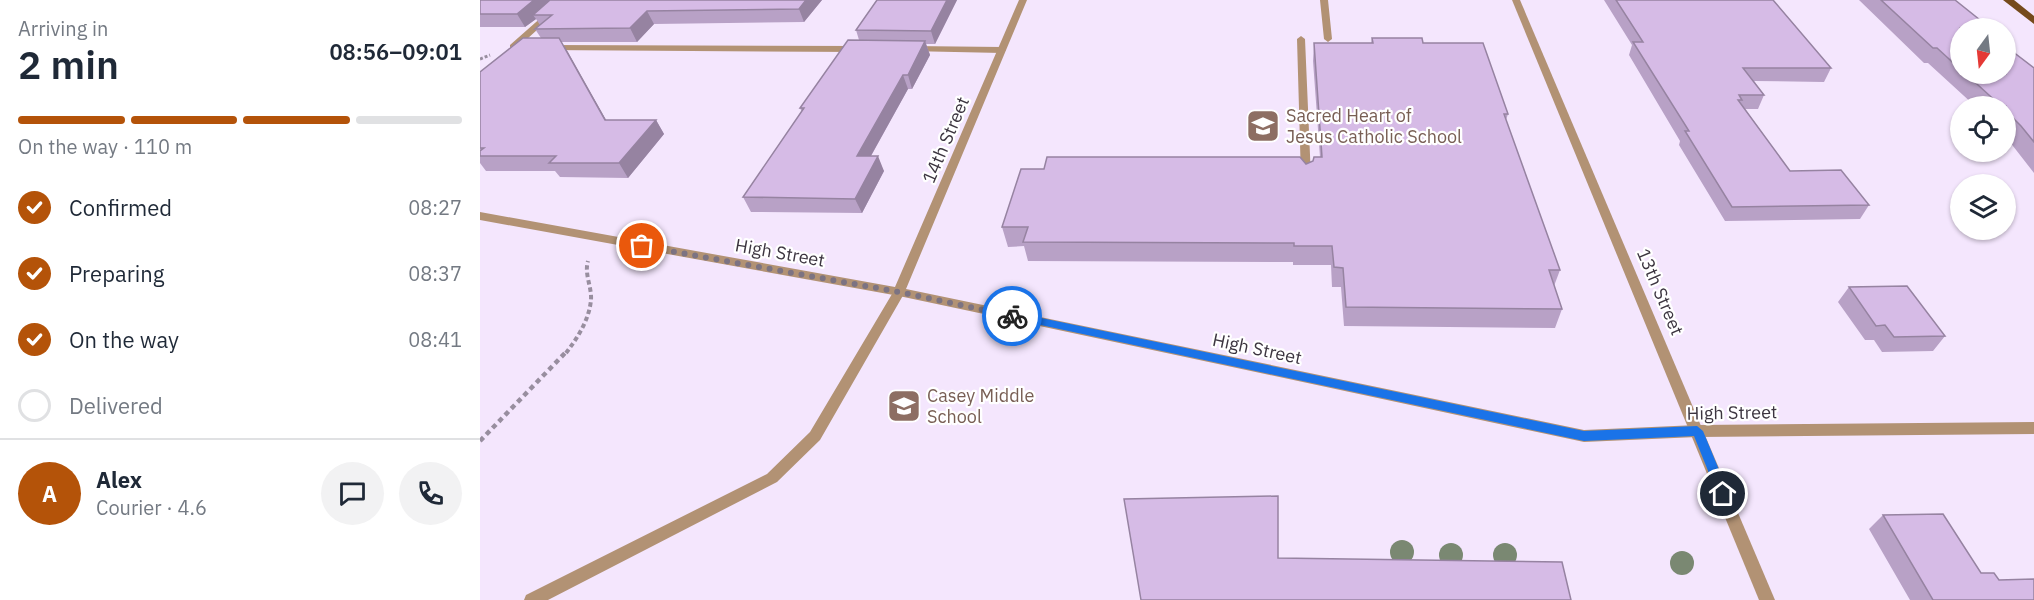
<!DOCTYPE html>
<meta charset="utf-8">
<style>
body{margin:0;font-family:"IBM Plex Sans",sans-serif;background:#f2f2f3;color:#1f2937;height:100vh;display:flex;flex-direction:column;font-size:22px;white-space:nowrap}
*{box-sizing:border-box;margin:0}
p{font-size:20px;color:#747a83}
.icon{flex:none;width:33px;height:33px;fill:none;stroke:currentColor;stroke-width:2;stroke-linecap:round;stroke-linejoin:round}
.map{position:relative;flex:1;overflow:hidden}
.drawer{display:flex;flex-direction:column;background:#fff;width:480px}
.drawer>*{flex:none}
.needle{width:39px;rotate:195deg}
.tools{position:absolute;left:1470px;top:18px;display:grid;gap:12px}
.tools a{display:grid;place-items:center;width:66px;height:66px;border-radius:50%;background:#fff;box-shadow:0 2px 4px #0004;font-size:30px}
.pin{position:absolute;display:grid;place-items:center;width:51px;height:51px;color:#fff;margin:-26px;border:3px solid #fff;border-radius:50%;box-shadow:0 2px 6px #0007}
.courier{position:absolute;display:grid;place-items:center;width:60px;height:60px;margin:-30px;border:4px solid #1a73e8;border-radius:50%;background:#fff;color:#222;box-shadow:0 2px 8px #0007}
.summary em{font-style:normal;font-weight:600}
.summary div{display:flex;flex-direction:column-reverse}
.summary{display:flex;align-items:center;justify-content:space-between;height:102px;padding:0 18px}
h1{font-size:39px;font-weight:600;line-height:45px}
.bar{display:grid;grid-template-columns:repeat(4,1fr);gap:9px 6px;align-content:center;height:72px;padding:0 18px}
.bar i{height:8px;border-radius:4px;background:#e0e1e3}
.bar .current{background:#b45309}
.bar p{grid-column:span 4}
.line{display:flex;align-items:center;gap:15px;padding:0 18px;border-top:2px solid #e0e1e3}
.line div{flex:1}
.round{display:grid;place-items:center;flex:none;width:63px;height:63px;border-radius:32px;background:#f2f2f3}
ol{padding:0 18px;list-style:none}
li{display:flex;align-items:center;gap:18px;height:66px}
li p{margin-inline-start:auto}
li .icon{padding:6px;border-radius:50%;background:#b45309;color:#fff;stroke-width:4}
li:last-child{color:#747a83}
li i{width:33px;height:33px;border:3px solid #e0e1e3;border-radius:50%}
main{display:flex;flex:1;min-height:0}
.map>svg:first-child{display:block}
.lines{fill:none;stroke-linecap:round;stroke-linejoin:round}
.path-far2{stroke:#988e9f;stroke-width:3;stroke-dasharray:3 2;stroke-linecap:butt}
.path-far1{stroke:#988e9f;stroke-width:4;stroke-dasharray:4.5 3;stroke-linecap:butt}
.path{stroke:#988e9f;stroke-width:4.5;stroke-dasharray:5 4;stroke-linecap:butt}
.service{fill:#b29274;fill-rule:evenodd}
.minor{fill:#b29274;fill-rule:evenodd}
.tertiary{fill:#b29274;fill-rule:evenodd}
.primary{fill:#754a1b;fill-rule:evenodd}
.tree{fill:#7a8872}
.wall{fill:#b8a1c6}
.shaded-wall{fill:#9683a1}
.building{fill:#d6bbe6;stroke:#9683a1;stroke-width:1.5}
.route{fill:#1a73e8}
.done{stroke:#7c7382;stroke-width:6;stroke-dasharray:0 10.8}
.labels{text-anchor:middle;stroke-width:4.5;stroke-linejoin:round;paint-order:stroke}
.education-label{font-size:18px;fill:#785e54;stroke:#fff;text-anchor:start}
.street-label{font-size:18px;fill:#3c3540;stroke:#fff}
</style>
<main>
<section class="drawer">
<div class="summary"><div><h1>2 min</h1><p>Arriving in</p></div><em>08:56–09:01</em></div>
<div class="bar"><i class="current"></i><i class="current"></i><i class="current"></i><i></i><p>On the way · 110 m</p></div>
<ol>
<li><svg class="icon" aria-label="check" viewBox="0 0 24 24"><path d="M5 12l5 5 9-10"/></svg>Confirmed<p>08:27</p></li>
<li><svg class="icon" aria-label="check" viewBox="0 0 24 24"><path d="M5 12l5 5 9-10"/></svg>Preparing<p>08:37</p></li>
<li><svg class="icon" aria-label="check" viewBox="0 0 24 24"><path d="M5 12l5 5 9-10"/></svg>On the way<p>08:41</p></li>
<li><i></i>Delivered</li>
</ol>
<div class="line" style="height:108px"><b class="round" style="background:#b45309;color:#fff">A</b><div><b>Alex</b><p>Courier · 4.6</p></div><a class="round"><svg class="icon" aria-label="chat" viewBox="0 0 24 24"><path d="M4 5h16v11H9l-5 4z"/></svg></a><a class="round"><svg class="icon" aria-label="phone" viewBox="0 0 24 24"><path d="M5 4h4l2 5-3 2q2 4 5 5l2-3 5 2v4C11 20 4 13 5 4z"/></svg></a></div>
</section>
<div class="map">
<svg width="1554" height="600" viewBox="0 0 1554 600">
<rect width="100%" height="100%" fill="#f4e6fd"/>
<g class="lines">
<!-- path-far2 -->
<path class="path-far2" d="M0 59 10 55"/>
<!-- path-far1 -->
<path class="path-far1" d="M86 353C98 337 109 320 111 300 112 287 104 274 108 261"/>
<!-- path -->
<path class="path" d="M0 441 87 351"/>
<!-- service -->
<path class="service" d="M81 0H90L36 49H30V45Z
M840 0H848L852 39 848 42 844 39Z
M821 36 825 39 831 178 826 181 821 178 817 39Z
M68 45 378 46 382 49 378 52 65 50V46Z
M431 46 522 47 526 50 522 53 428 51 427 49Z
M419 288 425 292 340 440 297 482 68 600H44L46 595 287 474 330 432 415 289Z"/>
<!-- minor -->
<path class="minor" d="M539 0H547L426 289 1104 430 1217 425 1554 422V434L1217 437 1104 442 419 296 0 220V212L415 287Z"/>
<!-- tertiary -->
<path class="tertiary" d="M1032 0H1040L1295 600H1279Z"/>
<!-- primary -->
<path class="primary" d="M1523 0H1534L1554 16V24Z"/>
</g>
<!-- trees -->
<g class="tree">
<circle cx="922" cy="552" r="12"/>
<circle cx="971" cy="555" r="12"/>
<circle cx="1025" cy="555" r="12"/>
<circle cx="1202" cy="563" r="12"/>
</g>
<!-- wall -->
<path class="wall" d="M0 0H342L324 22 174 24 157 42H81L126 120H176L184 134 148 178 80 177 75 171H6L0 163V72L61 38 55 29 60 25 56 19 45 27H0Z
M397 0H477L455 44H446L450 55 432 89H428L391 156 404 171 382 213 271 212 263 197 322 112 320 108 379 40 376 30Z
M1124 0H1293L1351 68 1344 82 1274 81 1284 95 1278 109H1265L1310 171 1389 205 1380 219 1245 221 1199 145 1200 141 1149 55 1152 45Z
M1379 0H1475L1480 28V74H1526V42L1533 48 1531 50 1554 68V173L1526 137V106H1495L1448 63H1444Z
M892 38 943 43 1028 114 1026 120 1080 270 1074 286 1082 309 1075 328 864 326 861 287H852L851 265H813V262L548 261 544 246 528 247 522 227 564 169 826 164 833 161 840 157 833 61 834 43H891Z
M1369 287 1465 336 1453 351 1402 352 1394 340H1385L1358 302Z
M1403 515 1501 573 1519 580 1554 600H1430L1389 529Z"/>
<!-- shaded-wall -->
<path class="shaded-wall" d="M54 0H78L53 15 56 19 45 27 37 14Z
M326 0H342L324 22 319 9Z
M467 0H477L455 44 451 31Z
M167 11 174 24 157 42 150 28Z
M79 38 88 52 134 134 125 120Z
M445 41 450 55 432 89 428 75Z
M423 75 428 89 383 170 377 156Z
M176 120 184 134 148 178 139 163Z
M398 156 404 171 382 213 375 199Z"/>
<!-- building -->
<path class="building" d="M0 0H54L37 14H0Z
M70 0H326L319 9 167 11 150 28 55 29 72 15H53Z
M397 0H467L451 31 376 30Z
M1136 0H1293L1351 68H1263L1284 95H1259L1262 100H1258L1310 171 1361 170 1389 205 1252 207 1205 131H1209L1153 42H1163Z
M1401 0H1475L1510 28H1480V69L1457 48H1453Z
M43 38H79L125 120H176L139 163H69L76 156H0V151L4 148H0V72Z
M892 38H942L943 43H1003L1028 114H1024L1080 270H1069L1082 309 866 307 863 268 854 267 852 246H814V243L543 242 548 227H522L541 169H564L567 157H820L826 164 833 161 834 157H842L834 43H893Z
M368 40 445 41 428 75H423L377 156H398L375 199 263 197 324 108H320Z
M1526 42 1533 48H1528L1554 68V142L1541 126 1526 111V106H1521L1486 74H1526Z
M1427 286 1465 336 1414 337 1405 325 1396 326 1369 287Z
M798 496V558L1082 562 1091 600H661L644 499Z
M1463 514 1501 573H1514L1519 580 1554 579V600H1453L1403 515Z"/>
<!-- route -->
<path class="route" d="M532 312 1104 431 1217 426 1223 431 1249 494 1248 498H1239L1214 436 1104 441 528 318V313Z"/>
<g class="lines">
<!-- done -->
<path class="done" d="M162 246 419 292 532 316"/>
</g>
<!-- icons -->
<defs>
<symbol id="school-square" viewBox="-11 -11 22 22"><rect x="-9" y="-9" width="18" height="18" rx="4" fill="#8d6e63" stroke="#fff"/><path d="M0-5L7-2L0 1L-7-2ZM-4 1L0 2.5L4 1V4Q0 6-4 4Z" fill="#fff"/></symbol>
</defs>
<g fill-rule="evenodd">
<use href="#school-square" x="764" y="107" width="38" height="38"/>
<use href="#school-square" x="405" y="387" width="38" height="38"/>
</g>
<g class="labels">
<!-- education labels -->
<g class="education-label">
<text x="806" y="122">Sacred Heart of<tspan x="806" dy="21">Jesus Catholic School</tspan></text>
<text x="447" y="402">Casey Middle<tspan x="447" dy="21">School</tspan></text>
</g>
<!-- street labels -->
<g class="street-label">
<text transform="translate(466 140) rotate(-67)" y="6">14th Street</text>
<text transform="translate(300 253) rotate(10)" y="6">High Street</text>
<text transform="translate(1180 292) rotate(67)" y="6">13th Street</text>
<text transform="translate(777 349) rotate(12)" y="6">High Street</text>
<text transform="translate(1252 413) rotate(-1)" y="6">High Street</text>
</g>
</g>
</svg>
<div class="tools">
<a><svg class="needle" viewBox="-14 -14 28 28"><path d="M0-13l5 13h-10z" fill="#e53935"/><path d="M0 13l5-13h-10z" fill="#747a83"/></svg></a>
<a><svg class="icon" aria-label="locate" viewBox="0 0 24 24"><circle cx="12" cy="12" r="6"/><path d="M12 2v4M12 18v4M2 12h4M18 12h4"/></svg></a>
<a><svg class="icon" aria-label="layers" viewBox="0 0 24 24"><path d="M12 4l9 5-9 5-9-5zM3 14l9 5 9-5"/></svg></a>
</div>
<div class="pin" style="left:162px;top:246px;background:#ea580c"><svg class="icon" aria-label="bag" viewBox="0 0 24 24"><path d="M5 8h14l-1 12H6zM9 8a3 3 0 0 1 6 0"/></svg></div>
<div class="pin" style="left:1243px;top:494px;background:#1f2937"><svg class="icon" aria-label="home" viewBox="0 0 24 24"><path d="M3 11l9-7 9 7M6 9v11h12V9"/></svg></div>
<div class="courier" style="left:532px;top:316px"><svg class="icon" aria-label="bike" viewBox="0 0 24 24"><circle cx="6" cy="16" r="4"/><circle cx="18" cy="16" r="4"/><path d="M6 16l4-8h5l3 8M10 8l3 8H6M13 5h3"/></svg></div>
</div>
</main>
